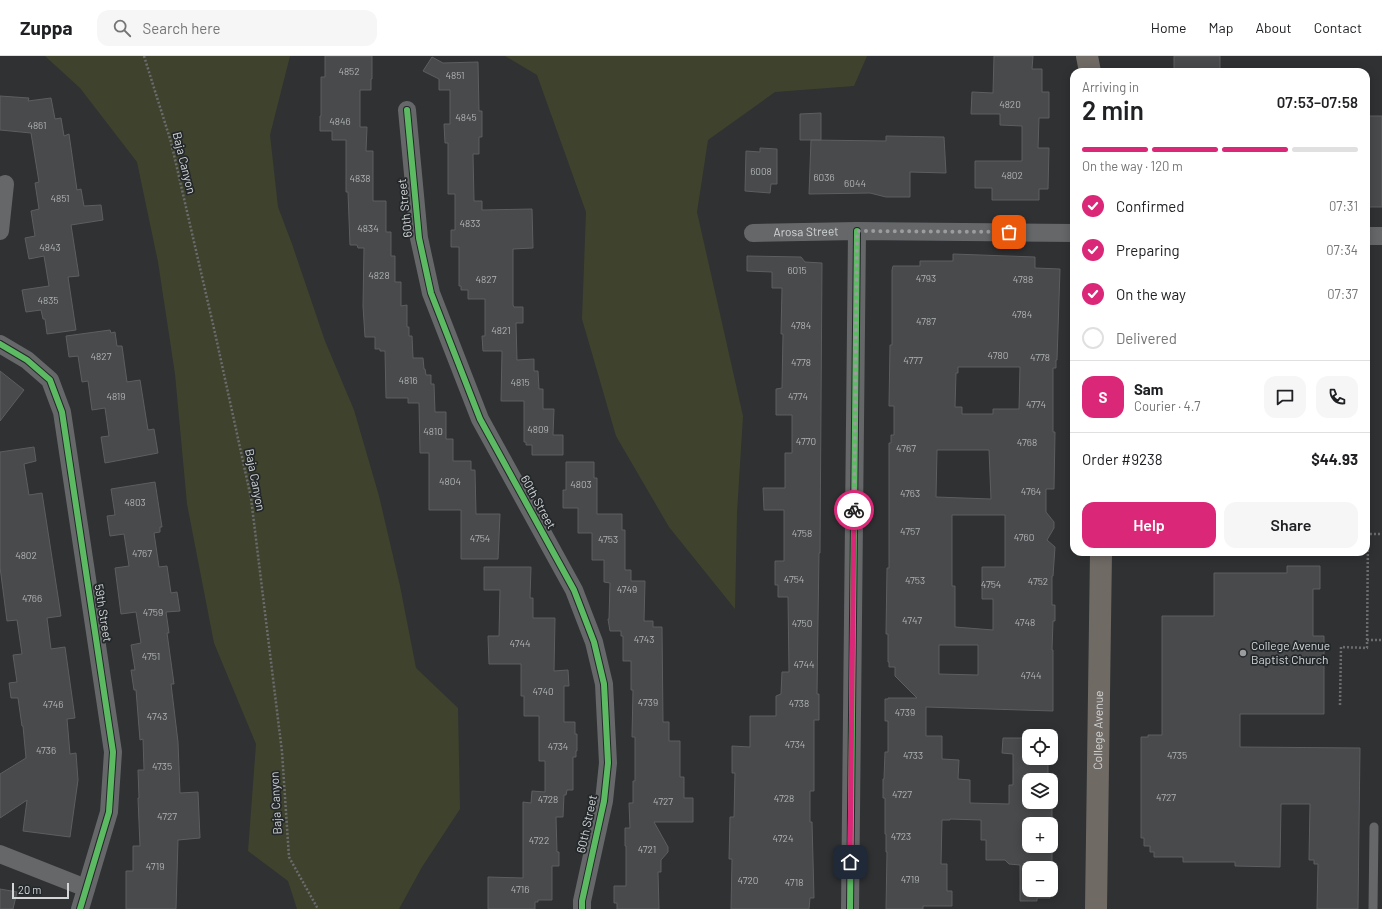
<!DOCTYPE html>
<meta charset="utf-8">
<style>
body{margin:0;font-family:Barlow,sans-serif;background:#f6f6f6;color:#202124;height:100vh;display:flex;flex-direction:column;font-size:15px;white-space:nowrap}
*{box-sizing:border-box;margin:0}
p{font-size:13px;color:#757577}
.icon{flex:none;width:22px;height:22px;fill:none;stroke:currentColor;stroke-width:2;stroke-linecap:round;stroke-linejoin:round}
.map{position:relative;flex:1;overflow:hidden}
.drawer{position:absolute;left:1070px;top:12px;width:300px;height:488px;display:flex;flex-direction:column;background:#fff;border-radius:12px;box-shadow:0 2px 10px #0003}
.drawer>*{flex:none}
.buttons{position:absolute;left:1022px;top:673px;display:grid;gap:8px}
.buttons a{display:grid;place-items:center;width:36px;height:36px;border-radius:8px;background:#fff;box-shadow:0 2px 10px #0003;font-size:20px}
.scale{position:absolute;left:12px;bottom:10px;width:57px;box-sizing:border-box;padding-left:4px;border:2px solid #d3d6d7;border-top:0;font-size:11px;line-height:14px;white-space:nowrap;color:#d3d6d7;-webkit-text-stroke:3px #24282a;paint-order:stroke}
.pin{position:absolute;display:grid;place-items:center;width:34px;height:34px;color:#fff;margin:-17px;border-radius:8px;box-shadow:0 2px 6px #0006}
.courier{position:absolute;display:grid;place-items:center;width:40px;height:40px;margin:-20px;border:3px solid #db2777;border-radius:50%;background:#fff;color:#222;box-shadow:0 1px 5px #0007}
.summary em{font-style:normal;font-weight:600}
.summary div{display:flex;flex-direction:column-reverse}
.summary{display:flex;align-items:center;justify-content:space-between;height:68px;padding:0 12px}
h1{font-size:26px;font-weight:600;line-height:30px}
.bar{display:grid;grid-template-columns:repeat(4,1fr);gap:6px 4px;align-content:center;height:48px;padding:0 12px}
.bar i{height:5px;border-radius:3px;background:#e0e0e0}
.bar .current{background:#db2777}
.bar p{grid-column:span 4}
.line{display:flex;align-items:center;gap:10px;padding:0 12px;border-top:1px solid #e0e0e0}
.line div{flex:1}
.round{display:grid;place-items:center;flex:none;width:42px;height:42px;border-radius:12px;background:#f6f6f6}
ol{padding:0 12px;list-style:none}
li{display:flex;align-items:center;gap:12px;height:44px}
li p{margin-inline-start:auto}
li .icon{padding:4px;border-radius:50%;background:#db2777;color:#fff;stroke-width:4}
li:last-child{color:#757577}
li i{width:22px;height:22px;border:2px solid #e0e0e0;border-radius:50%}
.primary-button{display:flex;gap:8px;margin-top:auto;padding:8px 12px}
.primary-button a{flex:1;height:46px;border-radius:12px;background:#db2777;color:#fff;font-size:16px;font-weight:600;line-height:46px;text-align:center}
.primary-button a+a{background:#f6f6f6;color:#202124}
header{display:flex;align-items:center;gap:24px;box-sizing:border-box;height:56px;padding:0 20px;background:#fff;border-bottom:1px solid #e0e0e0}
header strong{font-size:19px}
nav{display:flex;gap:22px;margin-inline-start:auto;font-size:14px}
.search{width:280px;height:36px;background:#f6f6f6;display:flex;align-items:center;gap:10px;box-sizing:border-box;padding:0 14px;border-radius:12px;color:#757577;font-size:15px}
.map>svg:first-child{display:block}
.green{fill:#3f432d}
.building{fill:#484a4c;stroke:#5c5e60;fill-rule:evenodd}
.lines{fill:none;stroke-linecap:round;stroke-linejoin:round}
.path{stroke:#6a6c6e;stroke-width:2.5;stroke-dasharray:2 2;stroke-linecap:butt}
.service{stroke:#656769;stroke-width:9}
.minor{stroke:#656769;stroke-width:18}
.primary{stroke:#706a65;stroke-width:22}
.cycleway-casing{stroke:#24282a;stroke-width:8}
.cycleway{stroke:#5cba63;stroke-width:6}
.done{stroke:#9a9c9e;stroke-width:4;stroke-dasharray:0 7.2}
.route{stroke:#db2777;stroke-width:5}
.poi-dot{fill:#9a9c9e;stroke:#24282a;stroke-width:1.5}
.labels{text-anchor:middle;stroke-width:3.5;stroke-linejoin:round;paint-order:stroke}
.number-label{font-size:10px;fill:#b0b3b4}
.street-label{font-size:12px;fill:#d3d6d7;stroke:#24282a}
.poi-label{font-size:12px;fill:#d3d6d7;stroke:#24282a;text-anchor:start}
</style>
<header>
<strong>Zuppa</strong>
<div class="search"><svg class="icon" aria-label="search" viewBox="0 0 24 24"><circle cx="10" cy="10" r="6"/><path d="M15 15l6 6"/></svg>Search here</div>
<nav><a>Home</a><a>Map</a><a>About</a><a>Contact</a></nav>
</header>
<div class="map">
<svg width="1382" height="853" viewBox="0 0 1382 853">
<rect width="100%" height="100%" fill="#2f3133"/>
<!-- green -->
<path class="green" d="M45 0H290L270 79 278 151 292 188 325 285 354 354 379 440 400 530 416 612 458 652 460 753 422 811 399 853H297L288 825 248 795 256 688 214 587 187 448 175 318 158 206 137 106 80 32Z
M505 0H867L854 30 775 36 708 84 697 156 743 360 737 457 735 553 669 471 616 380 582 263 586 156 537 19Z"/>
<!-- building -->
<path class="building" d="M325 0H372V23H371V34H360V71H367L366 95H373V145H386V176H391V200H395V226H401V250L407 249V271H409V280H412L413 302H423L424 313H425L426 319H431V328H434L435 356H446V383H453V405H471V414H475L476 458H500L498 503H461V454H429V397H420L419 347H408V342H386L385 295H380V293H375V281H365L363 250 364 192H358L357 189H350L348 136H346V84H332V75H320V60H321V21H325Z
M994 0H1033L1032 13H1042V36H1049V62H1039L1038 92H1049L1048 133H1039V144H992V132H975V105H1022V70L1000 69V58H971L972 36 993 37Z
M1174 0H1220V16H1174Z
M432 1 443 7 478 6 479 55H482V81H479V98H473L474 145H482V154L532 153 533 192 513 193V249L514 251H523V267H516L517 304 534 303V315H538L539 333H543V353H554L553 379H563V399H532V389H526V386H524V345H501L502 295H483L482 280H485V243H468V234H461V230H459V191H451V174H455V138H448V87H445L444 68H450V34H439V23L423 15Z
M0 40 29 42 28 45 51 42 55 63 61 62 64 80 69 78 77 134 81 133 84 150 101 149 103 164 71 169 79 220 68 221 76 274 47 278 45 263H43L41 254 26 256 22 234 49 230 44 200 29 203 25 182 35 180 31 155 39 153 35 127 39 126 31 77 0 74Z
M821 57V84H800V58Z
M1366 60H1382V151H1366Z
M886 80 944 81 946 117 910 116V141H886L870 137 809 138 811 84 886 85Z
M760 92 777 93V128H771L770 137 745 135 746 95 760 96Z
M953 198 1035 201V212L1060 213 1057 304H1056V312H1053V376H1055L1054 433H1046V456L1054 466V472L1047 484 1055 491 1053 520H1052V549H1055V565H1053L1052 594H1053V655L926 651V680H942V703L959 704 958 723 970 724V747L1009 748V729H1013V698L1002 697 1003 682H1029V702H1051V682H1053L1052 705H1048V724H1029V746H1051V737H1052V821L1051 812H1029V834H1050V842H1037V845H1020V809L1009 808 1005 804H986V784H981V764L950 763V764H942L941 808H947V835H952V850H923V853H886L887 796H886V778H885V742H883V723H884L885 696H888V665H885V643H888V642H917L895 620V611H889V606H888V578H886L887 512H889V387H891V379H894V350H889L890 289H892V214L893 210H920V205H953ZM958 311H1020L1019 353H993V358H962V351H955L956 317H958ZM937 394H989L991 443 936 441ZM952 459H1005V511H982V543H993V574L955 571V530H952ZM939 589H978V619L939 618ZM1029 768H1051V790H1029Z
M747 200 801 201 805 206 822 207 820 497H819L818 564 817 638H819V664H814V735H810V766H812L814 842H810L809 853H731L732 803H729L730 761H734L735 717H732V690L750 691V660H776V640L781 638 782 616H789L788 541H778V529H775V505H784V454H764L763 432H785V397H792V359H776V333L782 332 783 278H781L782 232H772V216L747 215Z
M110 274 111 277 115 276 117 290H122L127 326 140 324 148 374 154 373 158 397 105 407 101 381 109 380 105 352 92 354 88 325 82 326 78 300 69 301 66 280Z
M0 315 24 334 0 365Z
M34 391 36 405 24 408 29 439 42 437 61 560 47 562 51 593 65 591 75 662 67 663 70 698 76 697 78 724 70 781 23 775 27 744 0 762V718L26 702 23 670H22L18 642H11L9 627 17 626 13 599 22 598 17 564 7 565 0 511V396Z
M566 406H594V422H597V458H622V474H625V514H631V525H645L644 565H653V571H662L663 666H669V685H680V721H684V742H693V766H654L668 791V796L661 804V816H658L659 853H617V847H614V830H626V790H625V772H630L629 747H633V725H635V681H632L633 634H631V605H623V580H621V575H610L608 563H609L610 527 604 526V504H592V477H578V452H563V434H566Z
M155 426 162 471H160V476L154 477 159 511 167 510 171 537 177 536 180 555 166 556 169 577H167L174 628H171L178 686 180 737 198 736 200 782 178 784 176 853H126V815H133V790H140L138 742H139L138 714H144L143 683 140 684 136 634H134L131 614H135L131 589 141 587 136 556 121 558 115 512 129 510 124 478 110 480 107 460 115 459 111 433Z
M1287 510H1320V533H1313V580H1324V658H1240V691L1360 692 1358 853H1317L1318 808H1314V804H1309L1310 748H1281L1280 811 1235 810V806H1183V801H1154V796H1150V790H1144V782H1141V681H1148V679H1162V560H1214V517H1287Z
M484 511H531L530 542H533V562H555L554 615 568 614 569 630H564V666H575V678H577V695H576V701H573V734H567L566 739H564L563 761H556L557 796H559V810H552V844H538V846H535V853H488V821L523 822V746L531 747 532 735 545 736V705H539V660H524V640H521V608H489L488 580H499L500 534H484Z
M0 833 17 836 13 853H0Z"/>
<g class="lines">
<!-- path -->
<path class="path" d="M144 0 171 86 215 277 251 442 282 696 289 801 318 853
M1367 584H1382
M1340 649 1341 591 1367 592 1368 478H1382"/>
<!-- service -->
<path class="service" d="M1373 853 1374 771"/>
<!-- minor -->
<g class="minor">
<path d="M407 54 419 182 431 237 480 363 574 534 594 586 604 628 608 707 604 745 582 845V853"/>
<path d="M0 175 5 128"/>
<path id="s1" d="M753 177 857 175 1074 177"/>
<path d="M1366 180H1382"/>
<path d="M0 288 27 304 50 324 62 356 113 696 109 756 80 853"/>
<path d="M0 798 86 832"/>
<path d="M850 853 857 175"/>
</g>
<!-- primary -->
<g class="primary">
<path d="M1087 0 1090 16"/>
<path id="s2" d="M1096 853 1101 496"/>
</g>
<defs>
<path id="cycleway" d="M407 54 419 182 431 237 480 363 574 534 594 586 604 628 608 707 604 745 582 845V853
M0 288 27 304 50 324 62 356 113 696 109 756 80 853
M850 853 857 175"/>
</defs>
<!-- cycleway casing -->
<use href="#cycleway" class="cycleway-casing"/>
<!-- cycleway -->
<use href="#cycleway" class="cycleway"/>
</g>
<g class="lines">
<!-- done -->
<path class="done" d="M854 454 857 175 1009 176"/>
<!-- route -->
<path class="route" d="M850 806 854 454"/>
</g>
<!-- markers -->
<circle class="poi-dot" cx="1243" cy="597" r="4"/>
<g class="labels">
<!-- number labels -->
<g class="number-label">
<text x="349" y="19">4852</text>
<text x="455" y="23">4851</text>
<text x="1010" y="52">4820</text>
<text x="466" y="65">4845</text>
<text x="340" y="69">4846</text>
<text x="37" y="73">4861</text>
<text x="761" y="119">6008</text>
<text x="1012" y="123">4802</text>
<text x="824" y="125">6036</text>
<text x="360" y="126">4838</text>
<text x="855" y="131">6044</text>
<text x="60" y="146">4851</text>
<text x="470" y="171">4833</text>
<text x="368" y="176">4834</text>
<text x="50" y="195">4843</text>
<text x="797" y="218">6015</text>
<text x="379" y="223">4828</text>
<text x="926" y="226">4793</text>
<text x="486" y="227">4827</text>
<text x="1023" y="227">4788</text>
<text x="48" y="248">4835</text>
<text x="1022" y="262">4784</text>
<text x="926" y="269">4787</text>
<text x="801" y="273">4784</text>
<text x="501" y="278">4821</text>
<text x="998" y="303">4780</text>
<text x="101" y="304">4827</text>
<text x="1040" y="305">4778</text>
<text x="913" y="308">4777</text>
<text x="801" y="310">4778</text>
<text x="408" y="328">4816</text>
<text x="520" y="330">4815</text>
<text x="116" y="344">4819</text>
<text x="798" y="344">4774</text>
<text x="1036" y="352">4774</text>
<text x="538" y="377">4809</text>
<text x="433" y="379">4810</text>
<text x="806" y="389">4770</text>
<text x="1027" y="390">4768</text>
<text x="906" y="396">4767</text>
<text x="450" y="429">4804</text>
<text x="581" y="432">4803</text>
<text x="1031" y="439">4764</text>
<text x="910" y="441">4763</text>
<text x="135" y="450">4803</text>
<text x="910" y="479">4757</text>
<text x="802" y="481">4758</text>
<text x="1024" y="485">4760</text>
<text x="480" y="486">4754</text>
<text x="608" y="487">4753</text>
<text x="142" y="501">4767</text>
<text x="26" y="503">4802</text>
<text x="794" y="527">4754</text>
<text x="915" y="528">4753</text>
<text x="1038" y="529">4752</text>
<text x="991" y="532">4754</text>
<text x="627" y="537">4749</text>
<text x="32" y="546">4766</text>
<text x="153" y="560">4759</text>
<text x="912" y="568">4747</text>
<text x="1025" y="570">4748</text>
<text x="802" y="571">4750</text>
<text x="644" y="587">4743</text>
<text x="520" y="591">4744</text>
<text x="151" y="604">4751</text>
<text x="804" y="612">4744</text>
<text x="1031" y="623">4744</text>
<text x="543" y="639">4740</text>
<text x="648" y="650">4739</text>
<text x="799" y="651">4738</text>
<text x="53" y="652">4746</text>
<text x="905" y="660">4739</text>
<text x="157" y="664">4743</text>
<text x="795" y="692">4734</text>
<text x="558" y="694">4734</text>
<text x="46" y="698">4736</text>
<text x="913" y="703">4733</text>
<text x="1177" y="703">4735</text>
<text x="162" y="714">4735</text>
<text x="902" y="742">4727</text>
<text x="1166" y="745">4727</text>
<text x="784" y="746">4728</text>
<text x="548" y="747">4728</text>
<text x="663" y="749">4727</text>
<text x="167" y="764">4727</text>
<text x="901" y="784">4723</text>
<text x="783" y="786">4724</text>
<text x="539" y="788">4722</text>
<text x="647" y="797">4721</text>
<text x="155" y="814">4719</text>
<text x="910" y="827">4719</text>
<text x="748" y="828">4720</text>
<text x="794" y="830">4718</text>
<text x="520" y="837">4716</text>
</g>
<!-- street labels -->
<g class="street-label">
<text transform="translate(184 107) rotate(76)" y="4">Baja Canyon</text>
<text transform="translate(405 152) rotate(-96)" y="4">60th Street</text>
<text dy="4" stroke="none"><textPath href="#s1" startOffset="53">Arosa Street</textPath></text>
<text transform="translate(255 424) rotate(79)" y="4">Baja Canyon</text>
<text transform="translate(538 446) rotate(61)" y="4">60th Street</text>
<text transform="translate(103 557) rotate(81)" y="4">59th Street</text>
<text dy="4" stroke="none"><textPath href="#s2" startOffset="179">College Avenue</textPath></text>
<text transform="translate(276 747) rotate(-93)" y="4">Baja Canyon</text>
<text transform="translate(587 768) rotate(-78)" y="4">60th Street</text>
</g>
<!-- poi labels -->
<g class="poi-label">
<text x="1251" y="594">College Avenue<tspan x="1251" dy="14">Baptist Church</tspan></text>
</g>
</g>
</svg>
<div class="buttons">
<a><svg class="icon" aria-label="locate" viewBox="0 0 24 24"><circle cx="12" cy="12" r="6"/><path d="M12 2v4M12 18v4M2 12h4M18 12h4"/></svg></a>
<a><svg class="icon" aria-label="layers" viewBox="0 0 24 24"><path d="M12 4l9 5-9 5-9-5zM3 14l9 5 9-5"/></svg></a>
<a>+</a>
<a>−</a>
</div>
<div class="scale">20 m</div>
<div class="pin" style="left:1009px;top:176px;background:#ea580c"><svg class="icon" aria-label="bag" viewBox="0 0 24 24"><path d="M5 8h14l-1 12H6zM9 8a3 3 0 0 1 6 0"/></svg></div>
<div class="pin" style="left:850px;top:806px;background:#1f2937"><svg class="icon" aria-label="home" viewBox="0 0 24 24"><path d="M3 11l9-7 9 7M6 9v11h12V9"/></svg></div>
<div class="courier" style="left:854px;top:454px"><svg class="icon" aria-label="bike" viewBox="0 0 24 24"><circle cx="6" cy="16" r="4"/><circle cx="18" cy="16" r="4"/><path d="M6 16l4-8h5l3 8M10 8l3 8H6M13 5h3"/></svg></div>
<section class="drawer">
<div class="summary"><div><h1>2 min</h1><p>Arriving in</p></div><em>07:53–07:58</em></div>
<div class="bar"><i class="current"></i><i class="current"></i><i class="current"></i><i></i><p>On the way · 120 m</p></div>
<ol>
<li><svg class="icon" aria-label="check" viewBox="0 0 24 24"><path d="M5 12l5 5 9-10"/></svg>Confirmed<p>07:31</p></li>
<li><svg class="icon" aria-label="check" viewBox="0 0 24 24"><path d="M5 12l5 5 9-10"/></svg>Preparing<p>07:34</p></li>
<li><svg class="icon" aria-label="check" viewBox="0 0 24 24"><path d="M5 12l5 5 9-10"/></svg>On the way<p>07:37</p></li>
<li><i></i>Delivered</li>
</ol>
<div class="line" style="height:72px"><b class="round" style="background:#db2777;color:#fff">S</b><div><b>Sam</b><p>Courier · 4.7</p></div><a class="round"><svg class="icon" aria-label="chat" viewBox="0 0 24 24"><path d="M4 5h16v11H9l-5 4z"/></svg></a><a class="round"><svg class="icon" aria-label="phone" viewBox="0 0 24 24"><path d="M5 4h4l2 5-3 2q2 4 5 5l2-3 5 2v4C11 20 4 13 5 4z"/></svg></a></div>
<div class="line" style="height:52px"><div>Order #9238</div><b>$44.93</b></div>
<div class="primary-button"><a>Help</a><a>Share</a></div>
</section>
</div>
